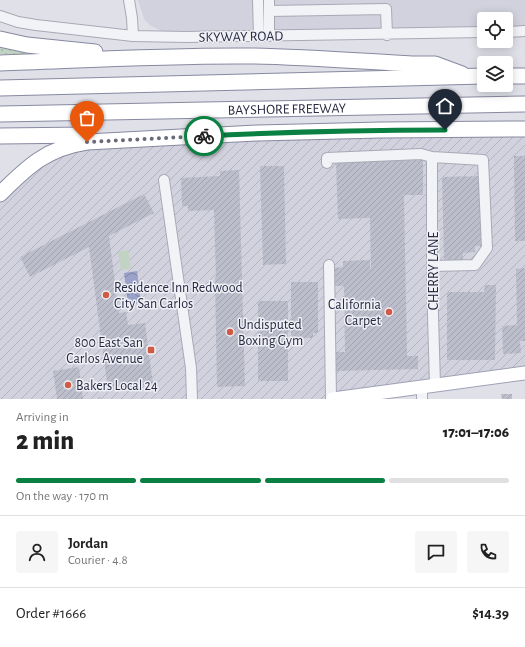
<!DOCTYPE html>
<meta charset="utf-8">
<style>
body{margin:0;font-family:"Alegreya Sans",sans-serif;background:#f6f6f6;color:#222;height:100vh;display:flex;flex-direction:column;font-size:15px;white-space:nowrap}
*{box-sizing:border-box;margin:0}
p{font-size:13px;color:#767676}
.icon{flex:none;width:22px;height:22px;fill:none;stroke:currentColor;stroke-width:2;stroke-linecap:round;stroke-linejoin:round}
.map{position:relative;height:399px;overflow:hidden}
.details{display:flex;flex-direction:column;background:#fff;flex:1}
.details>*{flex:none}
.controls{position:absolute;left:477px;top:12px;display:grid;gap:8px}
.controls a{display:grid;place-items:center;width:36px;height:36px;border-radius:4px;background:#fff;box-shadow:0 2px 10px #0003;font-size:20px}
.pin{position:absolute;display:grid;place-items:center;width:34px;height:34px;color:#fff;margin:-41px -17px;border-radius:50% 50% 50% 0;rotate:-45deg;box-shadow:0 0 4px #0007}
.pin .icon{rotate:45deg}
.courier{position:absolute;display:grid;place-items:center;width:40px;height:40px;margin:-20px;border:3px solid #0b8043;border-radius:50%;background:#fff;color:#222;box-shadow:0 1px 5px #0007}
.summary em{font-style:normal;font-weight:800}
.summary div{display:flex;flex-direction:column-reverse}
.summary{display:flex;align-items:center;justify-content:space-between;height:68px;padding:0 16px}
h1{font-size:26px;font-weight:800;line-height:30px}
.bar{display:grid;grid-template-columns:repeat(4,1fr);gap:6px 4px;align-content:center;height:48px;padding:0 16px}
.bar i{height:5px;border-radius:3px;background:#e0e0e0}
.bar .on{background:#0b8043}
.bar p{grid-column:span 4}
.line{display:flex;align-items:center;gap:10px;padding:0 16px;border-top:1px solid #e0e0e0}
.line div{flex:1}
.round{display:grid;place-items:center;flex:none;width:42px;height:42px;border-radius:4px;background:#f6f6f6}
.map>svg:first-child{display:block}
.built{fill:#d2d2de}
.industrial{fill:url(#industrial-furrows)}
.grass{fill:url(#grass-dots)}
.pitch{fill:#c1d3c2}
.water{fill:url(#water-waves)}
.building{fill:url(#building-hatch)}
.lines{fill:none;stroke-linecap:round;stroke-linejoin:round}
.minor-casing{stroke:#a9a9b6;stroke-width:12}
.major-casing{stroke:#9fa1b5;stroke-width:15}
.highway-casing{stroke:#8789a0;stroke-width:17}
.path{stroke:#bdbec7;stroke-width:1.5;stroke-dasharray:3 3;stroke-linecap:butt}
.minor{stroke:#f2f3f7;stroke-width:10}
.major{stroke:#fff;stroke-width:13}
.highway{stroke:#fff;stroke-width:15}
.done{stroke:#68697b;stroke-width:4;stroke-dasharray:0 7.2}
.route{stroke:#0b8043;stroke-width:5}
.poi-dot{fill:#cf5b44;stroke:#eff0f6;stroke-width:1.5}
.labels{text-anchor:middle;stroke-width:3;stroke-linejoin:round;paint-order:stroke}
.street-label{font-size:14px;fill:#282940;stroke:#eff0f6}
.poi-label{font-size:14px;fill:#282940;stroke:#eff0f6;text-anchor:start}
</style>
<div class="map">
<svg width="525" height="399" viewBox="0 0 525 399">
<defs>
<pattern id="industrial-furrows" width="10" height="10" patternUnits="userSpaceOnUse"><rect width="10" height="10" fill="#d2d2de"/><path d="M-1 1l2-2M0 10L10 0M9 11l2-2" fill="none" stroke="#b4b4c0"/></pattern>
<pattern id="grass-dots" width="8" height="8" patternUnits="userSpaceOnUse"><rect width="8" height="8" fill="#c1d3c2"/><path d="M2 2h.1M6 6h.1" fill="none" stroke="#a6b5a8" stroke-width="1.8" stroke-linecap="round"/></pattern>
<pattern id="water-waves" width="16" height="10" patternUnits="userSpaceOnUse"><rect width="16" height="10" fill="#9aa2c9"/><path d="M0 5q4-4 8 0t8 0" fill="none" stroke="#7e84a5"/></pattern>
<pattern id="building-hatch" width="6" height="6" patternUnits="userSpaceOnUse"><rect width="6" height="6" fill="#bdbecc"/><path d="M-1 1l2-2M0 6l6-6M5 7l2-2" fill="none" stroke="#a2a3b0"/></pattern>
</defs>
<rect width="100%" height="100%" fill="#e0e0e9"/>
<!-- built -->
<path class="built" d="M138 0H525V27H506V19H484V27L171 33 161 31 151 26 144 19Z"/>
<!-- industrial -->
<path class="industrial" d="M525 129V373L333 399H0V194L59 148Z"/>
<!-- grass -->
<path class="grass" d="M0 44 30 52V54H0Z"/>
<!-- pitch -->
<path class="pitch" d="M128 250 131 268 121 270 118 252Z"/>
<!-- water -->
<path class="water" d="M137 271 141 302 128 304 124 273Z"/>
<!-- building -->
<path class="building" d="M514 156H525V241H515Z
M423 160V195H404L407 356H418V369L336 371 335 352H345L344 286H335L334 268 343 267V261L370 260V268H371L370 218 338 219 336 162Z
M260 166H284L286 264 263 265Z
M239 170 245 386 217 387 215 277H216L214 210 188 211V206H182L181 178 220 176V171Z
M481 176 483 246H475V252L463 253V260H444L442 177Z
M144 194 154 213 109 236 119 313 126 312 128 325 145 323 153 384 108 390 89 247 30 277 20 257Z
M525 268V341H520L521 353 503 354 502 326 517 325 516 269Z
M291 282H318V333H313V338H291Z
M485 285H496L495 360H447V292H484Z
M258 301H288V381H258Z
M79 367 83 399H57L53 371Z
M501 394H512V399H502Z"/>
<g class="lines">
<defs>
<path id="minor" d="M129 0 132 18 133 36
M258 0 259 36
M269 0V36
M269 11 386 9 387 35
M0 16 18 22 36 25 133 36 186 37 484 32
M506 32 525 31
M432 157V281L435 385
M327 163V158L421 154 432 157 483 160 487 248 475 265 433 266
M164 180 191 368 192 399
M329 265 331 399
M422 387V399"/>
<path id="major" d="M333 399 525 373"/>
<g id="highway">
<path d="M0 39 27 45 95 52"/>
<path d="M0 63C85 60 170 55 254 56 307 57 359 61 412 64H435L462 74"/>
<path d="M506 76H525"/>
<path d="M0 88 484 76"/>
<path id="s1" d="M0 114 525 104"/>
<path d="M0 136 87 135"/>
<path d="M0 194C28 166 47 148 87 142L258 133 381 130 525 129"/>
</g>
</defs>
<!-- minor casing -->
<use href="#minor" class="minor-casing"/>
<!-- major casing -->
<use href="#major" class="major-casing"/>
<!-- highway casing -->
<use href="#highway" class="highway-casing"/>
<!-- path -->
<path class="path" d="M98 399 101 396"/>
<!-- minor -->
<use href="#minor" class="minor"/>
<!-- major -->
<use href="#major" class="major"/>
<!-- highway -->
<use href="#highway" class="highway"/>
</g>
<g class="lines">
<!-- done -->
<path class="done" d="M87 142 204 136"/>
<!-- route -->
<path class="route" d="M204 136C285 132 365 130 445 130"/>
</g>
<!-- markers -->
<g class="poi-dot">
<circle cx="106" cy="295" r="4"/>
<circle cx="389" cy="312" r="4"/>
<circle cx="230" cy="332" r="4"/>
<rect x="147" y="346" width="8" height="8" rx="2"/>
<circle cx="68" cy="385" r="4"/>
</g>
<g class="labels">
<!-- street labels -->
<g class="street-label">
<text transform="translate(241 36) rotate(-1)" y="5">SKYWAY ROAD</text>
<text dy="5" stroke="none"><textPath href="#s1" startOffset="287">BAYSHORE FREEWAY</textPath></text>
<text transform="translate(433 271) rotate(-90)" y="5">CHERRY LANE</text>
</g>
<!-- poi labels -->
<g class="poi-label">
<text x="114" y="292">Residence Inn Redwood<tspan x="114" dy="16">City San Carlos</tspan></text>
<text x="381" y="309" text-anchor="end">California<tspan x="381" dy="16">Carpet</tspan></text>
<text x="238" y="329">Undisputed<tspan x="238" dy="16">Boxing Gym</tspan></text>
<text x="143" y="347" text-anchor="end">800 East San<tspan x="143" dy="16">Carlos Avenue</tspan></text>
<text x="76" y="390">Bakers Local 24</text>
</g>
</g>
</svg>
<div class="controls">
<a><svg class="icon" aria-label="locate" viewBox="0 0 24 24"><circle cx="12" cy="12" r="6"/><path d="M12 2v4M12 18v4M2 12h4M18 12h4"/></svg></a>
<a><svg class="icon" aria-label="layers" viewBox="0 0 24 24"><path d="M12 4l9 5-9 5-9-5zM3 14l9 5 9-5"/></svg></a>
</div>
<div class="pin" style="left:87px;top:142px;background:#ea580c"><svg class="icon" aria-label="bag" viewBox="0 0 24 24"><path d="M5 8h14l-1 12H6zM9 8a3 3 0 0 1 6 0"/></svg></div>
<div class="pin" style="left:445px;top:130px;background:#1f2937"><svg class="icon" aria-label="home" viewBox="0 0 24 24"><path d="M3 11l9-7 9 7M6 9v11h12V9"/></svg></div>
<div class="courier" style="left:204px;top:136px"><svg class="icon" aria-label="bike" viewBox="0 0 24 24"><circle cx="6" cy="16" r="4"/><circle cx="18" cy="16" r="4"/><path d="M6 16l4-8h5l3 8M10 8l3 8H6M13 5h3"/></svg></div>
</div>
<section class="details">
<div class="summary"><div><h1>2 min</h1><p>Arriving in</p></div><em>17:01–17:06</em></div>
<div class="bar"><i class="on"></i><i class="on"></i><i class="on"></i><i></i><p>On the way · 170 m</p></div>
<div class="line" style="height:72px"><a class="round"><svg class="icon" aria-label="person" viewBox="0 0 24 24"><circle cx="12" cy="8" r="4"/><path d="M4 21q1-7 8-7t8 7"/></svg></a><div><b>Jordan</b><p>Courier · 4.8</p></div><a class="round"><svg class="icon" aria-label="chat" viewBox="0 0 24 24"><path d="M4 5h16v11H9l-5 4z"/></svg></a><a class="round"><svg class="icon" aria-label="phone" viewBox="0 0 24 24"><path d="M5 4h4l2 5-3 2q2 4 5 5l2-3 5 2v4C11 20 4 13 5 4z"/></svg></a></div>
<div class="line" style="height:52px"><div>Order #1666</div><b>$14.39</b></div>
</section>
